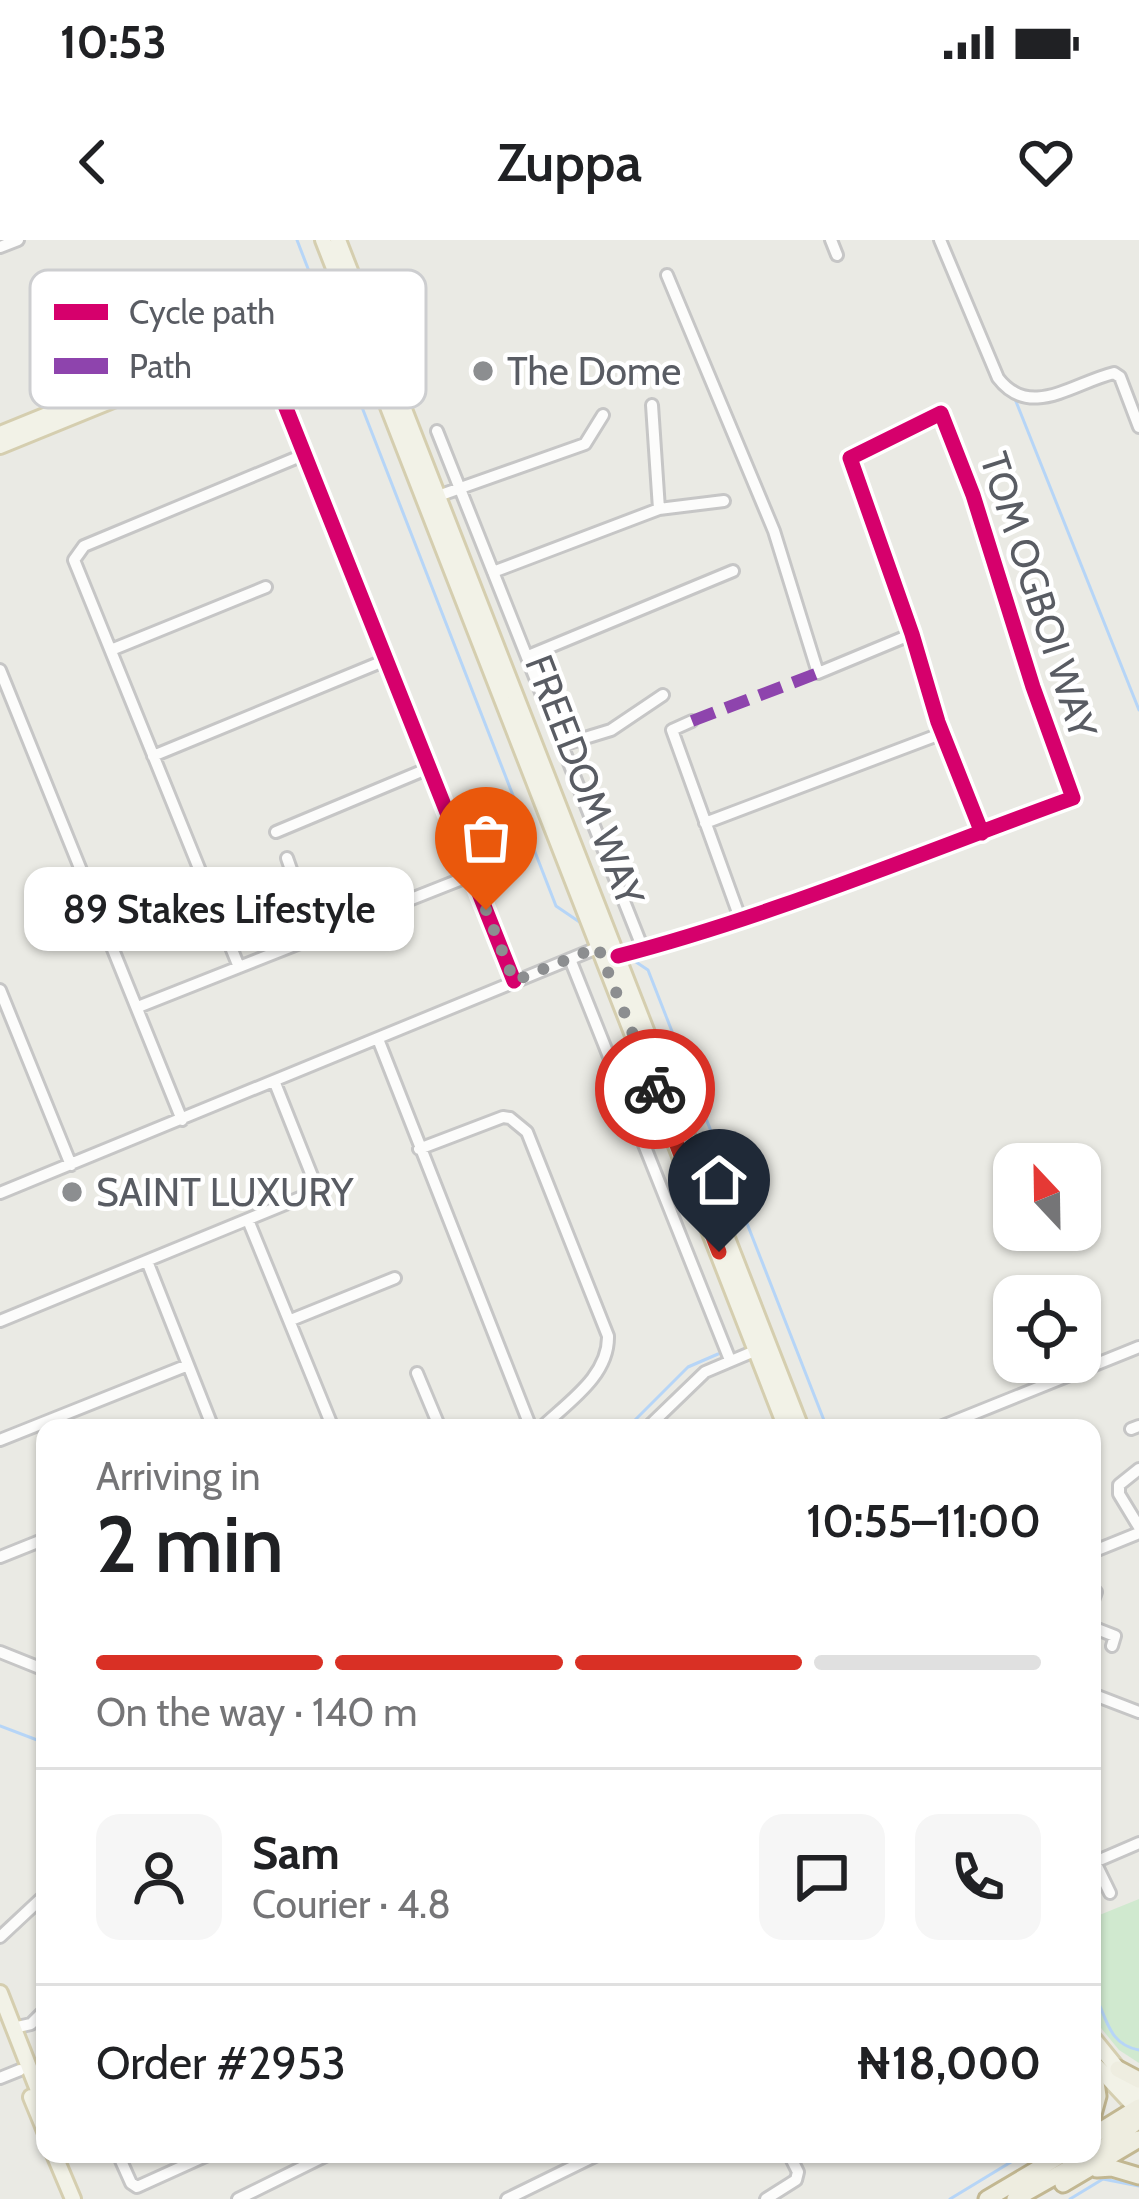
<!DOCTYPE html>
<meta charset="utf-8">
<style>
body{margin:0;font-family:Cabin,sans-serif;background:#f6f6f6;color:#202124;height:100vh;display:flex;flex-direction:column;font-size:45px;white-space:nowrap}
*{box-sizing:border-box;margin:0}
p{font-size:39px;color:#757577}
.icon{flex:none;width:66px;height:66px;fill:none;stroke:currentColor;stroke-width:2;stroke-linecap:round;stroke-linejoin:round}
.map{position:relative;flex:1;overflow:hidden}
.details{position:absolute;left:36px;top:1179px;width:1065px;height:744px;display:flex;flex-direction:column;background:#fff;border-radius:24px;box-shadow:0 3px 9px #0004}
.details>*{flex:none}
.needle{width:78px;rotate:338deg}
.fabs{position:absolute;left:993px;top:903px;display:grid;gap:24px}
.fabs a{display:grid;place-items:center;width:108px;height:108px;border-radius:24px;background:#fff;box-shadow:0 3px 9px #0004;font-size:60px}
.pin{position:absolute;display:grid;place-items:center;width:102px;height:102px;color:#fff;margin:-123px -51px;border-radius:50% 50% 50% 0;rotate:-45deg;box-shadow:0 0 12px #0007}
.pin .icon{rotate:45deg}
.courier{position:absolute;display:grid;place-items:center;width:120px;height:120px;margin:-60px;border:9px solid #d93025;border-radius:50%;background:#fff;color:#222;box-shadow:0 3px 15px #0007}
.bubble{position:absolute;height:84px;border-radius:24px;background:#fff;box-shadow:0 3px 9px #0004;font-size:39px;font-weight:600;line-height:84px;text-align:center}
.summary em{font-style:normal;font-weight:600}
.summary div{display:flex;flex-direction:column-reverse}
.summary{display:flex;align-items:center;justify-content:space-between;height:204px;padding:0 60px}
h1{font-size:78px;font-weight:600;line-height:90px}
.bar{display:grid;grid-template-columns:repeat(4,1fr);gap:18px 12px;align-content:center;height:144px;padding:0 60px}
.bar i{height:15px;border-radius:9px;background:#e0e0e0}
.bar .selected{background:#d93025}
.bar p{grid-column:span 4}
.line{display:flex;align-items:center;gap:30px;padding:0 60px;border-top:3px solid #e0e0e0}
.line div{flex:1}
.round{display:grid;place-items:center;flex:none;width:126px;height:126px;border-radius:24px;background:#f6f6f6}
.status{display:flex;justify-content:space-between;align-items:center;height:84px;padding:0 60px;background:#fff;direction:ltr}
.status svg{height:33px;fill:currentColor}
header{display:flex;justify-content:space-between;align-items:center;height:156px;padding:0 60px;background:#fff;font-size:54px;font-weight:600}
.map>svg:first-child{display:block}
.green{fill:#d0e9cf}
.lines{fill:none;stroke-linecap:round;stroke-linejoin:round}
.stream{stroke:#b6d5f7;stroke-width:3}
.minor-casing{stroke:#c6c6c6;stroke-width:16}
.major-casing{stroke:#d5ceaf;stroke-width:20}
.highway-casing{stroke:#c2b791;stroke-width:21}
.minor{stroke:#fcfcfb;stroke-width:10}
.major{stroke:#f2f2e7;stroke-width:14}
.highway{stroke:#eeede0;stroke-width:15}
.quiet{stroke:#8e44ad;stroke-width:12;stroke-dasharray:24 12;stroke-linecap:butt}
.cycleway-casing{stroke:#fff;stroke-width:22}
.cycleway{stroke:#d6006c;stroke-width:15}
.done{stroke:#8c8e90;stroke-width:12;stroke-dasharray:0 21.6}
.route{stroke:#d93025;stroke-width:15}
.poi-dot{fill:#8c8e90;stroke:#fff;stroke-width:4.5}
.labels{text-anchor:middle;stroke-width:9;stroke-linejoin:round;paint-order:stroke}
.poi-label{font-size:39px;fill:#595c63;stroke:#fff;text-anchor:start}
.street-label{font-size:39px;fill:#595c63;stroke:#fff}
.key{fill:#fff;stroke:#cdced0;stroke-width:3}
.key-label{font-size:33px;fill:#595c63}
</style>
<div class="status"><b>10:53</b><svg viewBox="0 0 49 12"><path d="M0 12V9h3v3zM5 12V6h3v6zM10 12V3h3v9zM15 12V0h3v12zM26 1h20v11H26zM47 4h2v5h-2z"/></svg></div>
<header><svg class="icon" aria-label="back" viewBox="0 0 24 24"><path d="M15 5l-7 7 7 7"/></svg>Zuppa<svg class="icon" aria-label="heart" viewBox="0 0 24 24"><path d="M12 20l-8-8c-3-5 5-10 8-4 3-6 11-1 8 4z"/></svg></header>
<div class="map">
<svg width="1139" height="1959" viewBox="0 0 1139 1959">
<rect width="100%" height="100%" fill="#eaeae4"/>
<!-- green -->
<path class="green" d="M1139 1659V1823L1119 1810 1092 1777V1678Z"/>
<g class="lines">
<!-- stream -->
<path class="stream" d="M297 0 317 52
M330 85 556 666 581 683
M1015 159 1139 470
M636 722 648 730 827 1188
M627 1188 688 1127 718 1114
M0 1486 45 1503
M1092 1750C1107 1774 1106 1804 1139 1810
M28 1779 45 1763
M950 1959 1024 1914
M1070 1959 1103 1939 1139 1946"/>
<defs>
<path id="minor" d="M831 0 837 15
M940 0 998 138C1030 180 1073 143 1114 133L1120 137 1139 187
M0 7 18 0
M667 35 774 291 818 433 912 394
M258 98 514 741
M652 165 659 269
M437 191 643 709
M438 256 585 204 603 175
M493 332 659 269 724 261
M111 410 266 347
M528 416 733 331
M0 430 182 880
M692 481 672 490 740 678
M562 505 611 490 663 455
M153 516 386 420
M705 583 943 493
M276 592 429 528
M287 618 315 698
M618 716C773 676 923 612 1073 558L1033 447 973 255 941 173 850 218 912 394 938 482 982 593
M570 719 730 1120
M239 727 74 320 84 306 303 215
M0 750 71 925
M138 767 472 635
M378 799 531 1188
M419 909 503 877 510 878 527 892 608 1096C609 1136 568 1162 541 1188
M0 953 602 706
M248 980 333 1188
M147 1021 213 1188
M291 1080 395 1038
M0 1081 312 953 314 941 275 843
M417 1133 440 1188
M647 1188 705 1132 757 1110
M938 1188 1139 1107
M1131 1189 1139 1186
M0 1200 188 1125
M1139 1229 1119 1245V1254L1139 1287
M1092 1312 1139 1293
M0 1317 45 1299
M1092 1363 1096 1352
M1092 1387 1115 1396 1112 1406
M0 1412 45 1430
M1092 1454 1139 1472
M1093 1618 1110 1653
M1095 1622 1139 1603
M0 1697 45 1655
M13 1788 31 1784 45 1770
M0 1838 20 1830
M118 1914 131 1943 137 1947 210 1914
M238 1959 329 1914
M507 1959 599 1914
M766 1959 796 1940 798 1932 789 1914"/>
<path id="major" d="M323 0 786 1188
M338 0 801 1188
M0 194 347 53
M0 206 351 63
M0 1753 45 1868
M1092 1797 1139 1855
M1092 1821 1136 1868
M31 1857 45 1891
M54 1914 73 1959"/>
<path id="highway" d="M1118 1829 1139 1840
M1092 1878 1098 1856 1093 1822
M1092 1896 1139 1867
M1097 1929 1112 1928 1139 1936
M1063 1944 1139 1899
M987 1959 1063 1914
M1015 1959 1096 1913 1139 1880"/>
</defs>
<!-- minor casing -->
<use href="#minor" class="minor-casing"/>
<!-- major casing -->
<use href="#major" class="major-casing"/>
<!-- highway casing -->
<use href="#highway" class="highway-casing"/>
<!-- minor -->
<use href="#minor" class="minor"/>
<!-- major -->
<use href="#major" class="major"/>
<!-- highway -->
<use href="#highway" class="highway"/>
<!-- quiet -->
<path class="quiet" d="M692 481 818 433"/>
<defs>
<path id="cycleway" d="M255 90 514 741
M618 716C773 676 923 612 1073 558L1033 447 973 255 941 173 850 218 912 394 938 482 982 593"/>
</defs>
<!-- cycleway casing -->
<use href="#cycleway" class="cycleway-casing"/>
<!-- cycleway -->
<use href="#cycleway" class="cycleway"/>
</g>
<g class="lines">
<!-- done -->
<path class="done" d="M486 670 514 741 598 707 655 849"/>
<!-- route -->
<path class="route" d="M655 849 719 1012"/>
</g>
<!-- markers -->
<g class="poi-dot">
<circle cx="483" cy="131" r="12"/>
<circle cx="72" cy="952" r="12"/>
</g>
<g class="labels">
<!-- poi labels -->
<g class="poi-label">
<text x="507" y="145">The Dome</text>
<text x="96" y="966">SAINT LUXURY</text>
</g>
<!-- street labels -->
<g class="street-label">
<text transform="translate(1039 355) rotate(72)" y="14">TOM OGBOI WAY</text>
<text transform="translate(585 540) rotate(69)" y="14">FREEDOM WAY</text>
</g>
</g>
<!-- legend -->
<rect x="30" y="30" width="396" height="138" rx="18" class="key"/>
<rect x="54" y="64" width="54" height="16" fill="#d6006c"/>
<rect x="54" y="118" width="54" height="16" fill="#8e44ad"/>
<g class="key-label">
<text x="129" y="84">Cycle path</text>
<text x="129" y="138">Path</text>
</g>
</svg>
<div class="fabs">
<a><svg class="needle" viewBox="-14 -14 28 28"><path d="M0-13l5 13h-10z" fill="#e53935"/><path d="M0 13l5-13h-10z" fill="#757577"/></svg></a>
<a><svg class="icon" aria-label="locate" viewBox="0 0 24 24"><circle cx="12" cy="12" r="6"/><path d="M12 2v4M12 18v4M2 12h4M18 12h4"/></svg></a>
</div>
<div class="pin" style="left:486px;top:670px;background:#ea580c"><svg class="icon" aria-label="bag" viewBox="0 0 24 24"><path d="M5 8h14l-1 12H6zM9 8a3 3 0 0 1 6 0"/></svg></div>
<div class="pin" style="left:719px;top:1012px;background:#1f2937"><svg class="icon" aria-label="home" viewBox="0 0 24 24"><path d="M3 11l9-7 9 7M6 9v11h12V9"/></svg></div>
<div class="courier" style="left:655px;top:849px"><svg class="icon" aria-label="bike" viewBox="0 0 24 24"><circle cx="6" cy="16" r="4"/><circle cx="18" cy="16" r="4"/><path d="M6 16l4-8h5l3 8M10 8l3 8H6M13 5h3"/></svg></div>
<div class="bubble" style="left:24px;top:627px;width:390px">89 Stakes Lifestyle</div>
<section class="details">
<div class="summary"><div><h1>2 min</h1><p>Arriving in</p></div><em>10:55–11:00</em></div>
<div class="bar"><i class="selected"></i><i class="selected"></i><i class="selected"></i><i></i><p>On the way · 140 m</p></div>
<div class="line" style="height:216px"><a class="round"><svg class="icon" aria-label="person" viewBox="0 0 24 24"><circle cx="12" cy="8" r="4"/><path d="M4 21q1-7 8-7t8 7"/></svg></a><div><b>Sam</b><p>Courier · 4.8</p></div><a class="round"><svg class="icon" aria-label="chat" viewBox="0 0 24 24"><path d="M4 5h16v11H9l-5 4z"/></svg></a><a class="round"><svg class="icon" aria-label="phone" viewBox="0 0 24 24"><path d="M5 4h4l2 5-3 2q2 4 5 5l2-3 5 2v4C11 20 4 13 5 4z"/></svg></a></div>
<div class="line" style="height:156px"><div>Order #2953</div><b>₦18,000</b></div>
</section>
</div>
